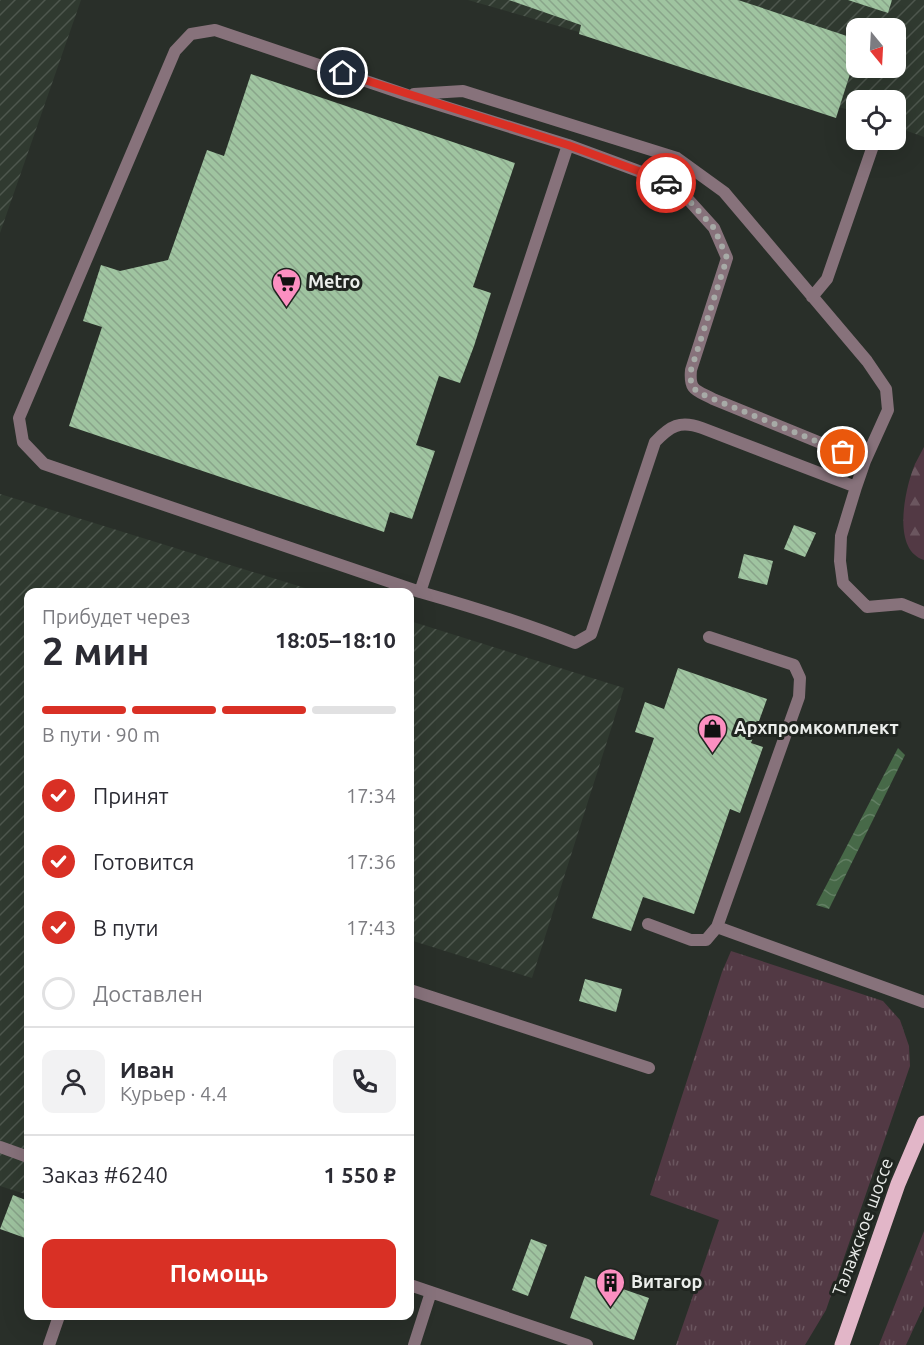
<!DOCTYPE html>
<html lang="ru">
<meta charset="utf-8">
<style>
body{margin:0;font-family:Ubuntu,sans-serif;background:#f2f2f3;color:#2b2b33;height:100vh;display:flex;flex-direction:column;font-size:22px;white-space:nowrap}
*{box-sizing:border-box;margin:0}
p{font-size:20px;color:#7c7c81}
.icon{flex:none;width:33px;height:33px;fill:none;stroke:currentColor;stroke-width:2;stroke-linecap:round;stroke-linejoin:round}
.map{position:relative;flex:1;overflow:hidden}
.sheet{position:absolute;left:24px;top:588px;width:390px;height:732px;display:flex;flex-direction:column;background:#fff;border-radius:12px;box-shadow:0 6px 24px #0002}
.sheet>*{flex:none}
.needle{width:39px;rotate:162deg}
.controls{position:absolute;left:846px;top:18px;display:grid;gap:12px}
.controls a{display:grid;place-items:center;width:60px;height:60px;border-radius:12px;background:#fff;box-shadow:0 6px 24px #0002;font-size:30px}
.pin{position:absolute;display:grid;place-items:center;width:51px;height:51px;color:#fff;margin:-26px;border:3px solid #fff;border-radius:50%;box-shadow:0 2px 6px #0007}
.courier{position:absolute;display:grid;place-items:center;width:60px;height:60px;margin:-30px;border:4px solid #d93025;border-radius:50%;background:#fff;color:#222;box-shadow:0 2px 8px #0007}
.overview em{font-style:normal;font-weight:700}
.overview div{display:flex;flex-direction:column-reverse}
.overview{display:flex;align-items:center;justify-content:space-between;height:102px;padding:0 18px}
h1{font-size:39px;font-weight:700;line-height:45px}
.bar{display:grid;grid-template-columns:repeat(4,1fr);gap:9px 6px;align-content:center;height:72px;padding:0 18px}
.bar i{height:8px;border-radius:4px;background:#e1e1e2}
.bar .current{background:#d93025}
.bar p{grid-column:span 4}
.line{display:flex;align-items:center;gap:15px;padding:0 18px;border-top:2px solid #e1e1e2}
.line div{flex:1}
.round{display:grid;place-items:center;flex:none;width:63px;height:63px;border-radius:12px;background:#f2f2f3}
ol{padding:0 18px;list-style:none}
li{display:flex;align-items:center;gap:18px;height:66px}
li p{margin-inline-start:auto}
li .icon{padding:6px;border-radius:50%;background:#d93025;color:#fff;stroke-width:4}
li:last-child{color:#7c7c81}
li i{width:33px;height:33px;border:3px solid #e1e1e2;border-radius:50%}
.cta{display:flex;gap:12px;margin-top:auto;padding:12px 18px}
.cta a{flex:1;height:69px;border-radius:12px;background:#d93025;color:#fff;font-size:24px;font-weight:700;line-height:69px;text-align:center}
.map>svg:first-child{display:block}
.industrial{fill:url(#industrial-furrows);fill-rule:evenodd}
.grass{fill:url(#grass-tufts)}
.forest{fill:url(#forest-firs)}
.water{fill:url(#water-waves)}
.building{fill:url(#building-back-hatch)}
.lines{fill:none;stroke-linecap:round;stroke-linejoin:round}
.service{stroke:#87727b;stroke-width:12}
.primary{stroke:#e2b6c8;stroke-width:15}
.done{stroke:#a7aba7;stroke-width:6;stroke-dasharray:0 10.8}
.route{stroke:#d93025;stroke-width:8}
.labels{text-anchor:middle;stroke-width:6;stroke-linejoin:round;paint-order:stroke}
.poi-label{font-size:18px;font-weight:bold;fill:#ebeeeb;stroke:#202520;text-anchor:start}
.street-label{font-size:18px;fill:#ebeeeb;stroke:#202520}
</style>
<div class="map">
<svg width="924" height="1345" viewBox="0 0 924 1345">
<defs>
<pattern id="industrial-furrows" width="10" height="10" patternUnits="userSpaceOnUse" patternTransform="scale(1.5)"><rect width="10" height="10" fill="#303a30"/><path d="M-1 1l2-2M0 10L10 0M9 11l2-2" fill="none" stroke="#4e574e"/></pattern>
<pattern id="grass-tufts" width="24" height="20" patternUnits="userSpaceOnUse" patternTransform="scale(1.5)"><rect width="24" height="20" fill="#523944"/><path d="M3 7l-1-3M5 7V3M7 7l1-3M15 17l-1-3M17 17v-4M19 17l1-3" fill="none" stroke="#6b565f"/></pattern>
<pattern id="forest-firs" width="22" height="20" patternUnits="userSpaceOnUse" patternTransform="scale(1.5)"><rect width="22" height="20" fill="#523944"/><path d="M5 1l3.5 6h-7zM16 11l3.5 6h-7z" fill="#6b565f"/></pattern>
<pattern id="water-waves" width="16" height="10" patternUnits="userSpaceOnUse" patternTransform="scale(1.5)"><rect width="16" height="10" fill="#476948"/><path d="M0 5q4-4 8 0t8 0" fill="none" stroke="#627f63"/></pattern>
<pattern id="building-back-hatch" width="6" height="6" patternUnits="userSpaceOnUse" patternTransform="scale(1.5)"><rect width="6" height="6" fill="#9fc4a0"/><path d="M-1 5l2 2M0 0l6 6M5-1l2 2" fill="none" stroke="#89a58a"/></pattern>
</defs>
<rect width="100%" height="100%" fill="#292f29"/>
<!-- industrial -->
<path class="industrial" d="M0 0H81L0 233Z
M468 0H924V137L896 127V100H856V112ZM856 28H896V68H856Z
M0 494 318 592H28V1195L0 1186Z
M410 621 624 688 532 978 410 940Z"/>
<!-- grass -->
<path class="grass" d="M731 951 883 1001 900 1020 909 1046 910 1066 826 1310 805 1345H676L719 1220 650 1195 722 972Z
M924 1231V1306L906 1345H879Z"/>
<!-- forest -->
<path class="forest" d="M924 447V560C891 550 905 488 915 464 918 458 921 453 924 447Z"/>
<!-- water -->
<path class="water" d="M898 748 905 755 829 909 816 905Z"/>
<!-- building -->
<path class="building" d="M509 0H738L856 39V55L836 118 579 34 581 25Z
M848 0H892L888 13Z
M251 74 515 163 473 287 491 293 474 346 460 383 439 376 416 445 435 451 412 519 390 512 384 532 69 426 102 327 83 321 101 265 120 271 168 260 207 150 224 156Z
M794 525 816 533 805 557 784 549Z
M744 554 773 561 767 585 738 578Z
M678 668 767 699 751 743 763 747 740 813 730 809 694 914 643 897 631 931 592 918 654 738 635 732 645 702 664 709Z
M585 979 622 989 616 1012 579 1001Z
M13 1195 28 1201V1239L0 1229Z
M531 1239 547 1245 528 1296 512 1290Z
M585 1276 649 1298 634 1340 570 1318Z"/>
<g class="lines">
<!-- service -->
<path class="service" d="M414 94 463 91 677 158 724 192 867 361 886 389 888 410 865 461 856 487 841 536 840 561 843 583 867 607 902 604 924 613
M812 297 827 279 874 143
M856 487 702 428C680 420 670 426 655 442L591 634 575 643C524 623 473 607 420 592L568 145 660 179 685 196 714 228 727 258 691 370C689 391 696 390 713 399L865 461
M420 592 44 464 23 442 19 418 175 51 191 34 215 30 407 95 568 145
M648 924 691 940H706L717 927 799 697 800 678 794 665 709 637
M717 927 924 1002
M410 990 649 1068
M0 1147 28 1157
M410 1285 587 1345
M49 1345 59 1316
M414 1345 431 1292"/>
<!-- primary -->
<path class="primary" d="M842 1345 898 1184 924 1123"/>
</g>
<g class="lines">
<!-- done -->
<path class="done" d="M666 183 685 196 714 228 727 258 691 370C689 391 696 391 713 399L843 452"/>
<!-- route -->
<path class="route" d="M343 73 568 145 660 179 666 183"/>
</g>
<!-- icons -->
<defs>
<symbol id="supermarket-pin" viewBox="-11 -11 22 30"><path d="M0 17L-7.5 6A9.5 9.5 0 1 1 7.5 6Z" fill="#fc8fc1" stroke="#202520"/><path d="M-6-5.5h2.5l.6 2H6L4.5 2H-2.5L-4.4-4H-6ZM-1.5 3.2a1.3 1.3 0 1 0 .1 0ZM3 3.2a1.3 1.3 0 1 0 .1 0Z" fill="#111"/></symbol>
<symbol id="shop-pin" viewBox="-11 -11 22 30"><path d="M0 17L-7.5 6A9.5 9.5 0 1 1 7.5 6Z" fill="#fc8fc1" stroke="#202520"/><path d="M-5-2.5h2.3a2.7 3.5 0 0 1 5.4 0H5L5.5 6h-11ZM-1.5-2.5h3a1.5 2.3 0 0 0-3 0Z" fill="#111"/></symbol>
<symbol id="building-pin" viewBox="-11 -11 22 30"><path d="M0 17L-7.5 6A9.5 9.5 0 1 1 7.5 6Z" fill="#fc8fc1" stroke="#202520"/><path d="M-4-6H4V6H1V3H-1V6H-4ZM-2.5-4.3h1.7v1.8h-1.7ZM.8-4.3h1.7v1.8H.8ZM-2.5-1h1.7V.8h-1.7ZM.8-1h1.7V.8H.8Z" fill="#111"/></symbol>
</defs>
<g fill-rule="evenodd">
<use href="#supermarket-pin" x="270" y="266" width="33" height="45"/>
<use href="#shop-pin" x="696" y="712" width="33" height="45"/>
<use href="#building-pin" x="594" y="1266" width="33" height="45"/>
</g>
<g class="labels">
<!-- poi labels -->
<g class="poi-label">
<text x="308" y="288">Metro</text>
<text x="734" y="734">Архпромкомплект</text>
<text x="631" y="1288">Витагор</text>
</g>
<!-- street labels -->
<g class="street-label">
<text transform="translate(863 1227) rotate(-70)" y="6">Талажское шоссе</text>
</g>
</g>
</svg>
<div class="controls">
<a><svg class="needle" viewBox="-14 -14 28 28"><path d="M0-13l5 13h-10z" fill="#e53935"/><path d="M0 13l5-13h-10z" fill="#7c7c81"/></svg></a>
<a><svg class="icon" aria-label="locate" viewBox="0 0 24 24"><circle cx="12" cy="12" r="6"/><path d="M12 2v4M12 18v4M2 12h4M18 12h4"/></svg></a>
</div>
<div class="pin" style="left:843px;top:452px;background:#ea580c"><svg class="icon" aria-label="bag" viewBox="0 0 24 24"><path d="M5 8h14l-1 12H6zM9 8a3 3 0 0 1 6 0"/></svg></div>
<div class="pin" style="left:343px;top:73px;background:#1f2937"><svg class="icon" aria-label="home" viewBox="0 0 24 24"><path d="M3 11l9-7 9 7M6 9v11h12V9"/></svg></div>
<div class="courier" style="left:666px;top:183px"><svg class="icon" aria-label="car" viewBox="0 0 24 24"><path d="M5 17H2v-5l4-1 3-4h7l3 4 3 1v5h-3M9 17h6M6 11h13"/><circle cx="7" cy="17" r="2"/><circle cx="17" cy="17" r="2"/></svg></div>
<section class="sheet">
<div class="overview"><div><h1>2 мин</h1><p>Прибудет через</p></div><em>18:05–18:10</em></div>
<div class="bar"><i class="current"></i><i class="current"></i><i class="current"></i><i></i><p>В пути · 90 m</p></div>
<ol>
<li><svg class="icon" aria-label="check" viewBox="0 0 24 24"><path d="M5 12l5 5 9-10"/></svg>Принят<p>17:34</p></li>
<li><svg class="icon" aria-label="check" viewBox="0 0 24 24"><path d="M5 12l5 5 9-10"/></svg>Готовится<p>17:36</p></li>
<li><svg class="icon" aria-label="check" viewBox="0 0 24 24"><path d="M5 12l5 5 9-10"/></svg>В пути<p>17:43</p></li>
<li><i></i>Доставлен</li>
</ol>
<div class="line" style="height:108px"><a class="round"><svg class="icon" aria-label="person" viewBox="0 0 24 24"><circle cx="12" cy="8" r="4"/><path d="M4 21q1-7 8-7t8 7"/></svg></a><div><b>Иван</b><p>Курьер · 4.4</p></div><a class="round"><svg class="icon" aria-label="phone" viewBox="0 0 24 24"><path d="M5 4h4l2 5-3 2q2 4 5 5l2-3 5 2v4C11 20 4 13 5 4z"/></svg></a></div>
<div class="line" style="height:78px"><div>Заказ #6240</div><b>1 550 ₽</b></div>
<div class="cta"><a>Помощь</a></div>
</section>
</div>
